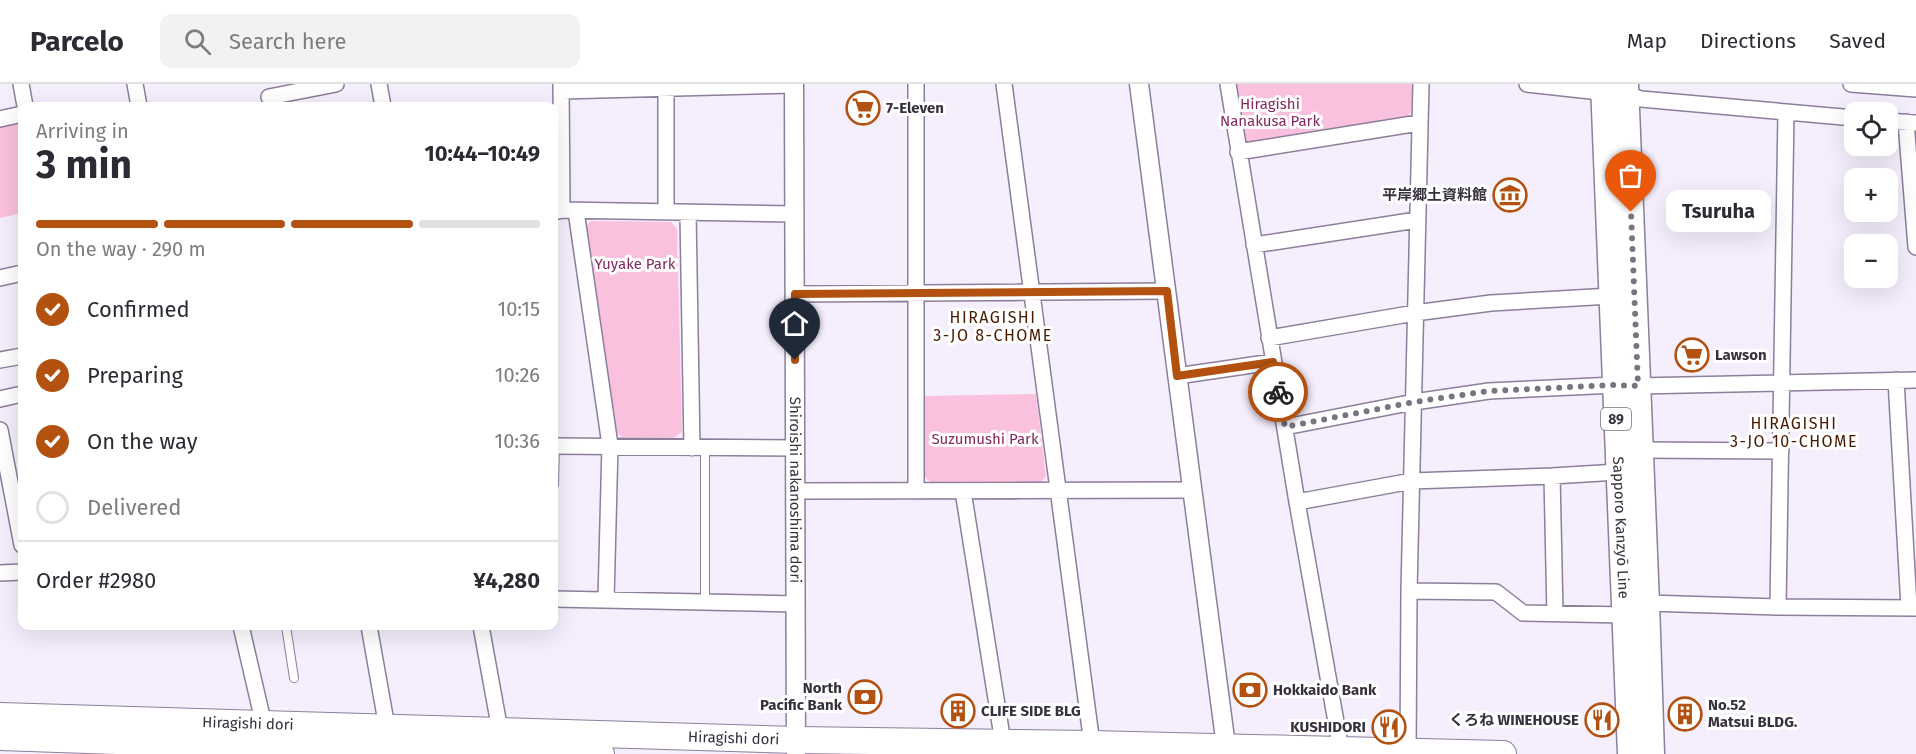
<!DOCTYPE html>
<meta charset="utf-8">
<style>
body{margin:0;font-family:"Fira Sans","Noto Sans JP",sans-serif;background:#f2f2f3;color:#2b2b33;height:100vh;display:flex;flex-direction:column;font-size:22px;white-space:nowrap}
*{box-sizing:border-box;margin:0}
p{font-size:20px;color:#7c7c81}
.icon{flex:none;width:33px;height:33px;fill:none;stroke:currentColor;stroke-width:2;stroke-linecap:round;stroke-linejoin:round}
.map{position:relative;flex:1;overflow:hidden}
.sheet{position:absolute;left:18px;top:18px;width:540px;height:528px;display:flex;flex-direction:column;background:#fff;border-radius:12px;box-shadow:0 6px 24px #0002}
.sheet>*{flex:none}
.tools{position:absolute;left:1844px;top:18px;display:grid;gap:12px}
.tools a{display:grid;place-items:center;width:54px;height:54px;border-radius:12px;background:#fff;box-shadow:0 6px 24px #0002;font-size:30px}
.pin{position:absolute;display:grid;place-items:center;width:51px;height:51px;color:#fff;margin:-62px -26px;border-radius:50% 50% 50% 0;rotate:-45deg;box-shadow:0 0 6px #0007}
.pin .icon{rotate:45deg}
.courier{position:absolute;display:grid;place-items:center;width:60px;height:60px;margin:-30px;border:4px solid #b35210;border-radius:50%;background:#fff;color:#222;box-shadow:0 2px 8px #0007}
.bubble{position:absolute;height:42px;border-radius:12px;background:#fff;box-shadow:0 6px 24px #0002;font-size:20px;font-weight:700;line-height:42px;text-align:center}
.overview em{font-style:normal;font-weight:700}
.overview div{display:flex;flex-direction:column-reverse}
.overview{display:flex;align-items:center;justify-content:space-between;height:102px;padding:0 18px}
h1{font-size:39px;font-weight:700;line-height:45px}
.bar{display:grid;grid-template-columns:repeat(4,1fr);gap:9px 6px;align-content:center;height:72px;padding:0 18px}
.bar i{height:8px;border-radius:4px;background:#e1e1e2}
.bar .current{background:#b35210}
.bar p{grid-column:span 4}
.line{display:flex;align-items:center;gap:15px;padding:0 18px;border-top:2px solid #e1e1e2}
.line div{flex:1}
ol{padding:0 18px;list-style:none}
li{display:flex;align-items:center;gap:18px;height:66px}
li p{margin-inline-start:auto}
li .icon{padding:6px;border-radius:50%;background:#b35210;color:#fff;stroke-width:4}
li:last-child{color:#7c7c81}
li i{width:33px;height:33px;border:3px solid #e1e1e2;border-radius:50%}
header{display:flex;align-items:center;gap:36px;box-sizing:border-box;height:84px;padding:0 30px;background:#fff;border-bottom:2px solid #e1e1e2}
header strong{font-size:28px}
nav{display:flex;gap:33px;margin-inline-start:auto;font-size:21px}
.search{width:420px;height:54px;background:#f2f2f3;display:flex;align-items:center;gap:15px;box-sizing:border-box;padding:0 21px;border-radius:12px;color:#7c7c81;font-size:22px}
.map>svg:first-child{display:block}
.green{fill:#fac1de}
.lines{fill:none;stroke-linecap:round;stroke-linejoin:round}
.service-casing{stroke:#8c7e9c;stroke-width:10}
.minor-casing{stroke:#8c7e9c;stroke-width:18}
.tertiary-casing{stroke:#8c7e9c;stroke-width:21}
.primary-casing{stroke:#8c7e9c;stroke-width:27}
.trunk-casing{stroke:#8c7e9c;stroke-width:28}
.service{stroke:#fff;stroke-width:8}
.minor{stroke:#fff;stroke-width:15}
.tertiary{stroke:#fff;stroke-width:18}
.primary{stroke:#fff;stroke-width:24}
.trunk{stroke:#fff;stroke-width:26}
.done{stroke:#7a7481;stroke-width:6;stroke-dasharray:0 10.8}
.route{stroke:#b35210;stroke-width:8}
.labels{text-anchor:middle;stroke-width:6;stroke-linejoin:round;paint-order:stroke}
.shield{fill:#fff;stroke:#736f78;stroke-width:1.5}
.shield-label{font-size:14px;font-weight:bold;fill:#37313e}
.park-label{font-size:15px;fill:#842960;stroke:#fff}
.poi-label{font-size:15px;font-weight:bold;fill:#37313e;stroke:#fff;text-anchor:start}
.street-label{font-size:15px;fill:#37313e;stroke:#fff}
.neighbourhood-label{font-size:16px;letter-spacing:1.5px;fill:#481a00;stroke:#fff}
</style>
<header>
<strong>Parcelo</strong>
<div class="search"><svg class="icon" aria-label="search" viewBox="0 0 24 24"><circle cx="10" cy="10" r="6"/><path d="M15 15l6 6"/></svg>Search here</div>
<nav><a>Map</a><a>Directions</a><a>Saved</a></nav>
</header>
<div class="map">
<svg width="1916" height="670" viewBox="0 0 1916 670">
<rect width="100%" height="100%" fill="#f5effd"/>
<!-- green -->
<path class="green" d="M1237 0H1413L1411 28 1406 34 1252 61 1246 58Z
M17 37 22 41V129L0 134V41Z
M591 137 671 138 677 145 682 348 674 354 622 353 617 349 586 142Z
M1036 310 1046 392 1041 398 931 399 925 393V312Z"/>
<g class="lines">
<defs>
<path id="service" d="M554 401 555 360
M705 518V364
M286 542 294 594"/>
<path id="minor" d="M21 0 25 22
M135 0 139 22
M379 0 383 22
M561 0 562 126
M916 0V406
M1004 0 1092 660
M1228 0 1297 418 1341 666
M1527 0 1627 11 1641 15 1854 34
M1851 0 1916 5
M561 7 794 1
M269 13 336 0
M0 35 22 30
M1887 37 1916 39
M1906 38 1916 163
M1238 68 1419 39
M576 127 610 361 606 516
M554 128 562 126 794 130
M666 128V5
M688 129 692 364
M1254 161 1417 136
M0 194 22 189
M795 210 1167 207
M1269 254 1415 229 1491 219 1611 212
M0 276 22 272
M1177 292 1273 278
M1896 296 1909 523
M0 315 22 310
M1285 343 1414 318 1489 307 1615 301 1638 302 1916 296
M0 346 22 461
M554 362 796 364
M1641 366 1781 367
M1552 392 1555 530
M796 407 1191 406
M963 407 1004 665
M1297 418 1412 397 1552 392 1618 388
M0 489 22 488
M1409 507 1496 508 1523 529 1624 531
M554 515 796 520
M1647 519 1778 523 1916 524
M1778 523 1786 28
M241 542 264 641 263 647
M369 542 388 649
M481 542 501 652
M1408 670 1409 507 1421 0"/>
<g id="tertiary">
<path id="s1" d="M794 0 796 670"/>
<path d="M1139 0 1227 670"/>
</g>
<g id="primary">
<path id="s2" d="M1603 0 1630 670"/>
<path d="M1626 0 1647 519 1652 670"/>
</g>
<g id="trunk">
<path id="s3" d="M0 632 796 656 1092 660 1503 670"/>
<path d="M0 653 261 662 601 670"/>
</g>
</defs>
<!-- service casing -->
<use href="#service" class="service-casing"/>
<!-- minor casing -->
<use href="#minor" class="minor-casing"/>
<!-- tertiary casing -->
<use href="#tertiary" class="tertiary-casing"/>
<!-- primary casing -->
<use href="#primary" class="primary-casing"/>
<!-- trunk casing -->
<use href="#trunk" class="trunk-casing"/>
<!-- service -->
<use href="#service" class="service"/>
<!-- minor -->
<use href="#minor" class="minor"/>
<!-- tertiary -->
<use href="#tertiary" class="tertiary"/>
<!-- primary -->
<use href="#primary" class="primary"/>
<!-- trunk -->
<use href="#trunk" class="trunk"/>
</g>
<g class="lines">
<!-- done -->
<path class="done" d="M1278 308 1285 343 1414 318 1489 307 1614 301 1638 302 1631 128"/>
<!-- route -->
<path class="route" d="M795 276V210L1167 207 1177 292 1273 278 1278 308"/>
</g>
<!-- icons -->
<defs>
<symbol id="supermarket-ring" viewBox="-11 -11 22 22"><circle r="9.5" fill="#fff" stroke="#b35210" stroke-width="1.5"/><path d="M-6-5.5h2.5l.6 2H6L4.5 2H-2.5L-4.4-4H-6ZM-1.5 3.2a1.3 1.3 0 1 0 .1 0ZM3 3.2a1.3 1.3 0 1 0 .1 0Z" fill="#b35210"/></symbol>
<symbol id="museum-ring" viewBox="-11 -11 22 22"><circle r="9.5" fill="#fff" stroke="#b35210" stroke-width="1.5"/><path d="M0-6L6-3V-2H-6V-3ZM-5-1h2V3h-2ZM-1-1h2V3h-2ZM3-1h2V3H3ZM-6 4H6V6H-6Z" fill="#b35210"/></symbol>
<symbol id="bank-ring" viewBox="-11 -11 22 22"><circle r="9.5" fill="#fff" stroke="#b35210" stroke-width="1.5"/><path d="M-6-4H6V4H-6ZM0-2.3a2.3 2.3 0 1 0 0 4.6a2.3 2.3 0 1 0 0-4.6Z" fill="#b35210"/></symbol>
<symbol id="building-ring" viewBox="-11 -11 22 22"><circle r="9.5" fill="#fff" stroke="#b35210" stroke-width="1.5"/><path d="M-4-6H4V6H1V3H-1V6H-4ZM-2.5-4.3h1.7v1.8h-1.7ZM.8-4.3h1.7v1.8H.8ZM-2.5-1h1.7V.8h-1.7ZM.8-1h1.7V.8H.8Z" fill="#b35210"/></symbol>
<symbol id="restaurant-ring" viewBox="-11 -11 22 22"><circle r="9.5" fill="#fff" stroke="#b35210" stroke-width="1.5"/><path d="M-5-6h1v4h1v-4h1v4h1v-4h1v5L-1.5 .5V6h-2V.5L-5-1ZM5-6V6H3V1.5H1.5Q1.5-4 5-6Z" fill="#b35210"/></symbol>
</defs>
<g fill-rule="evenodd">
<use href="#supermarket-ring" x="844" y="5" width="38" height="38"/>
<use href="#museum-ring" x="1491" y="92" width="38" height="38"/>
<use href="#supermarket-ring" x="1673" y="252" width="38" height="38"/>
<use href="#bank-ring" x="1231" y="587" width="38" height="38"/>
<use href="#bank-ring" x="846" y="594" width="38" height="38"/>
<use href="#building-ring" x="939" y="608" width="38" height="38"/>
<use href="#building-ring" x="1666" y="611" width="38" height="38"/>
<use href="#restaurant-ring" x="1583" y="617" width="38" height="38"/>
<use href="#restaurant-ring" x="1370" y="624" width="38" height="38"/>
</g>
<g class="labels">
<!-- shield labels -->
<rect class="shield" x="1601" y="324" width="30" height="22" rx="4.5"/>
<g class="shield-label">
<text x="1616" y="340">89</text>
</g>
<!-- park labels -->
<g class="park-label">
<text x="1270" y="25">Hiragishi<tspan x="1270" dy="17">Nanakusa Park</tspan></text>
<text x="635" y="185">Yuyake Park</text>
<text x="985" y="360">Suzumushi Park</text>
</g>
<!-- poi labels -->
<g class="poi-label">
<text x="886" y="29">7-Eleven</text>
<text x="1487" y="116" text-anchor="end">平岸郷土資料館</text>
<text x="1715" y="276">Lawson</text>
<text x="842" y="609" text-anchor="end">North<tspan x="842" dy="17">Pacific Bank</tspan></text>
<text x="1273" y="611">Hokkaido Bank</text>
<text x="1708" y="626">No.52<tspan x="1708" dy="17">Matsui BLDG.</tspan></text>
<text x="981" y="632">CLIFE SIDE BLG</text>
<text x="1579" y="641" text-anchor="end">くろね WINEHOUSE</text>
<text x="1366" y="648" text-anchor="end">KUSHIDORI</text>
</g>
<!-- street labels -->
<g class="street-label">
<text dy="5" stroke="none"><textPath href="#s1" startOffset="406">Shiroishi nakanoshima dori</textPath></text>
<text dy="5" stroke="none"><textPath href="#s2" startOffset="444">Sapporo Kanzyō Line</textPath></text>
<text dy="5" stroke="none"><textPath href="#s3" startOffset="248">Hiragishi dori</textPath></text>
<text dy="5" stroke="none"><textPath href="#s3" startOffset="734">Hiragishi dori</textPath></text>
</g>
<!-- neighbourhood labels -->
<g class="neighbourhood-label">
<text x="993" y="239">HIRAGISHI<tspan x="993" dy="18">3-JO 8-CHOME</tspan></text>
<text x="1794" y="345">HIRAGISHI<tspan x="1794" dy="18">3-JO 10-CHOME</tspan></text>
</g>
</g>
</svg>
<div class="tools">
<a><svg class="icon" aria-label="locate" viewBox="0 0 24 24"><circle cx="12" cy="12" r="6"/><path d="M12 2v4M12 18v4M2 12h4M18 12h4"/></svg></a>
<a>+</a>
<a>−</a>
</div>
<div class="pin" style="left:1631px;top:128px;background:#ea580c"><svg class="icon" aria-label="bag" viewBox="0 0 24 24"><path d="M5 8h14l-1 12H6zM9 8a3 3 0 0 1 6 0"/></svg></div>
<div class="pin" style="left:795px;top:276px;background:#1f2937"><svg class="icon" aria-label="home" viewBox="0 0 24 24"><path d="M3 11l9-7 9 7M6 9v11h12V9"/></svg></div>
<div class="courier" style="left:1278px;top:308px"><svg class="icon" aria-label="bike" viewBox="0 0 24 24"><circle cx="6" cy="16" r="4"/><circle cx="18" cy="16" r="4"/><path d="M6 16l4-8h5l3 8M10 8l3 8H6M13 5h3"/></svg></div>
<div class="bubble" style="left:1666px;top:106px;width:105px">Tsuruha</div>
<section class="sheet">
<div class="overview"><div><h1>3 min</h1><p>Arriving in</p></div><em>10:44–10:49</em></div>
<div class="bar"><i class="current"></i><i class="current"></i><i class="current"></i><i></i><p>On the way · 290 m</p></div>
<ol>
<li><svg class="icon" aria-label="check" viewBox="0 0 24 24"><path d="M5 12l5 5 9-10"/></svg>Confirmed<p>10:15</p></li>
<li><svg class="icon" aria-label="check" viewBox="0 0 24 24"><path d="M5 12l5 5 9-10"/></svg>Preparing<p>10:26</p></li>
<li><svg class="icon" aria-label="check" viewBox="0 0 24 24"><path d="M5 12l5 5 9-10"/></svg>On the way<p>10:36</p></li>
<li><i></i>Delivered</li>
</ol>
<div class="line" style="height:78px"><div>Order #2980</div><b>¥4,280</b></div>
</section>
</div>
